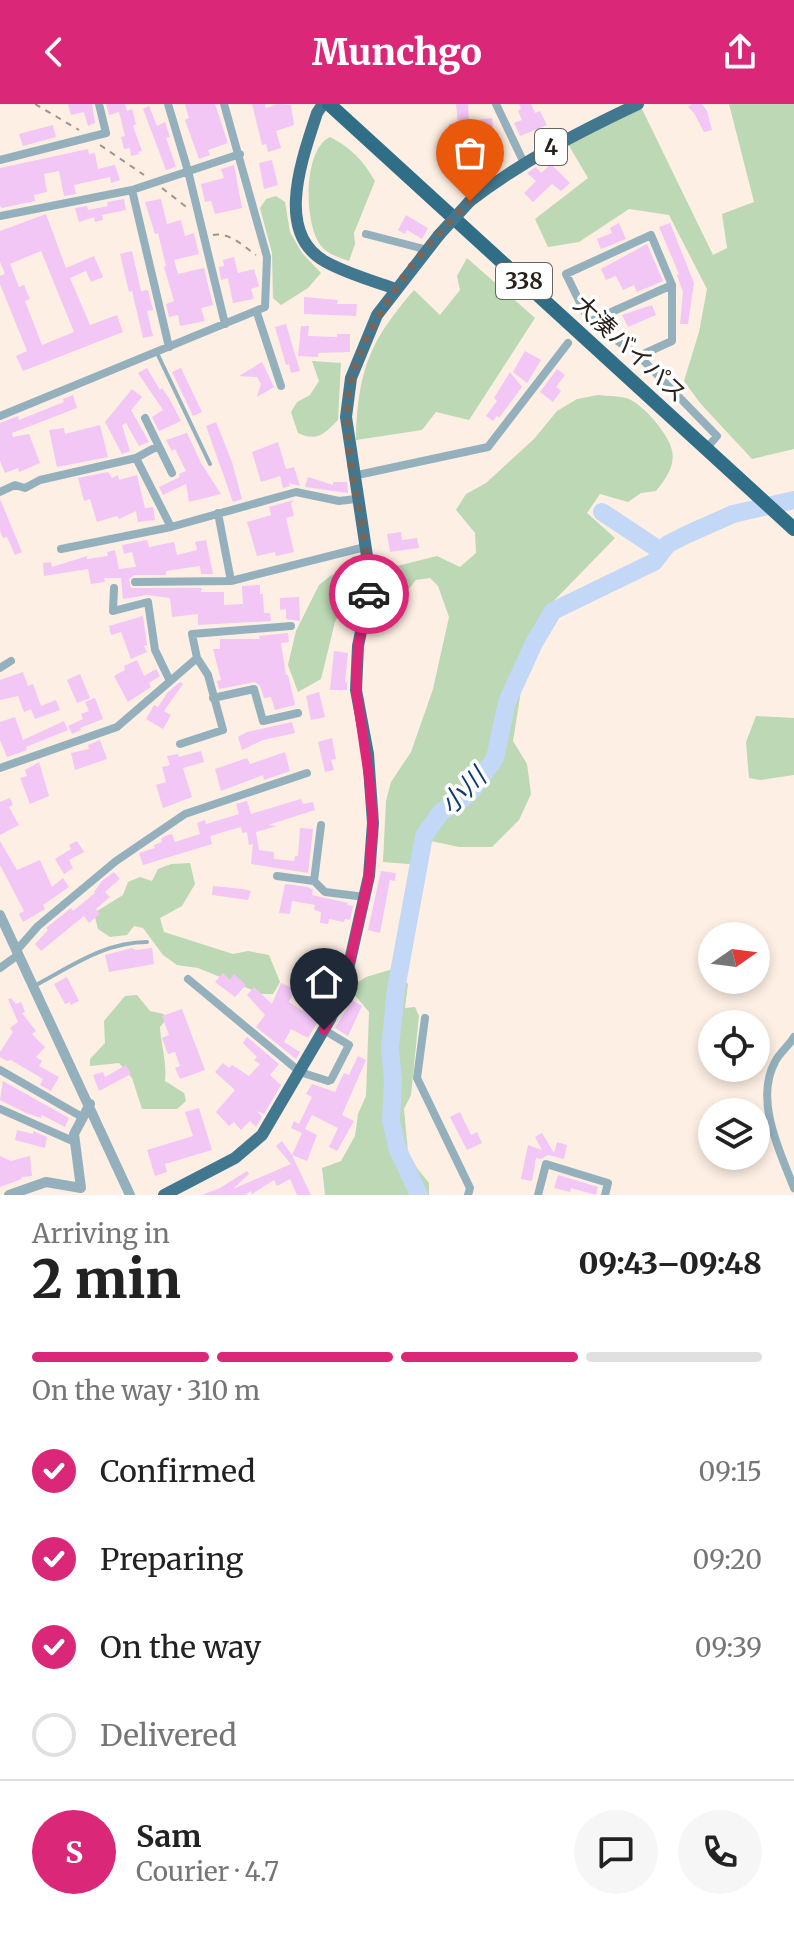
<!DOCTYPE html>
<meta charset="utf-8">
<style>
body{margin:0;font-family:Merriweather,"Noto Sans JP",serif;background:#f6f6f6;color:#222;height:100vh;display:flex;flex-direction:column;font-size:30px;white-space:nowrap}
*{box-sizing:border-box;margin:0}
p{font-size:26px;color:#767676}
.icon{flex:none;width:44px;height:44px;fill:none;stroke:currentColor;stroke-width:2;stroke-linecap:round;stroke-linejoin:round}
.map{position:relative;height:1091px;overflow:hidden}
.sheet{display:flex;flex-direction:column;background:#fff;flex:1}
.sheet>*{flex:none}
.needle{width:52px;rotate:76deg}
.fabs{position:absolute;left:698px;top:818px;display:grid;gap:16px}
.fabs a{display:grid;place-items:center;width:72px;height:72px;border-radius:50%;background:#fff;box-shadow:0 4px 12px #0003;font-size:40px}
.pin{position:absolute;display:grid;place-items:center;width:68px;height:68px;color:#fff;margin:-82px -34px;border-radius:50% 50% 50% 0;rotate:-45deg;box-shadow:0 0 8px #0007}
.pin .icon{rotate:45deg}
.courier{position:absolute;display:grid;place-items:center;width:80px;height:80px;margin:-40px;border:6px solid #db2777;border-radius:50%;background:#fff;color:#222;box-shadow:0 2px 10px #0007}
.overview em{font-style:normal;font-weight:800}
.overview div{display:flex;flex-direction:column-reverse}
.overview{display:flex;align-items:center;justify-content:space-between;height:136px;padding:0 32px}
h1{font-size:52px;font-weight:800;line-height:60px}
.bar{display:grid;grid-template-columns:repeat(4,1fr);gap:12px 8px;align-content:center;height:96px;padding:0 32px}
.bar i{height:10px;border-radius:6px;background:#e0e0e0}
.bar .current{background:#db2777}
.bar p{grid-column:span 4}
.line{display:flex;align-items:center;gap:20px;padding:0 32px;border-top:2px solid #e0e0e0}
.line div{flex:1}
.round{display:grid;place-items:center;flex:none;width:84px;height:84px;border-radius:42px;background:#f6f6f6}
ol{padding:0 32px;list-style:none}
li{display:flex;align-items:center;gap:24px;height:88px}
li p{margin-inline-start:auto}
li .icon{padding:8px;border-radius:50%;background:#db2777;color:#fff;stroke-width:4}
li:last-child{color:#767676}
li i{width:44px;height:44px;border:4px solid #e0e0e0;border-radius:50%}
header{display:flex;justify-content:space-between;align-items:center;height:104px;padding:0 32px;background:#db2777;color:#fff;font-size:36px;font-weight:800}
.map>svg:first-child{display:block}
.green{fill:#bcd8b4}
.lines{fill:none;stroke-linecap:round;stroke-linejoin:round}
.river{stroke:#c2d8f6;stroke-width:18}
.building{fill:#f2c6f5;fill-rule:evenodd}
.path{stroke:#9f948a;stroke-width:2;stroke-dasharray:6 6;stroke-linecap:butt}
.service{stroke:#94b0bd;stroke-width:4}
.minor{stroke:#94b0bd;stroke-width:8}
.tertiary{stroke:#94b0bd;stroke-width:10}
.primary{stroke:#42788f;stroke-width:12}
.trunk{stroke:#306e87;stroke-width:14}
.primary-bridge{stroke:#42788f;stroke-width:12}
.done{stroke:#736860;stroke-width:8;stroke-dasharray:0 14.4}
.route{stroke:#db2777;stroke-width:10}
.labels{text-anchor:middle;stroke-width:7;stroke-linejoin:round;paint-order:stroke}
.shield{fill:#fff;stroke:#69635e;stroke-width:2}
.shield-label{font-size:22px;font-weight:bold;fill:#292019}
.street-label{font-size:24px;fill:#292019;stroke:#fff}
.water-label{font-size:26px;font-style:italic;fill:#0e3b75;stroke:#fff}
</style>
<header><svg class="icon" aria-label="back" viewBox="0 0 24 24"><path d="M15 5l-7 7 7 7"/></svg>Munchgo<svg class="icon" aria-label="share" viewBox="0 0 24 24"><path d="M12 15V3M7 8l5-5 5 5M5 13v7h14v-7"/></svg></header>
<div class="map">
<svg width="794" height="1091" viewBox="0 0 794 1091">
<rect width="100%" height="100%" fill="#fdefe3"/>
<!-- green -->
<path class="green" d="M729 0H794V345L752 355 700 299 684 277 699 228 707 185 669 111 629 105 579 138 548 143 535 115 588 74 568 40 641 3 713 151 727 144 722 110 754 98Z
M330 33C351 44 363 56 375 77L354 129 355 140 349 157C340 154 328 150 322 143 303 121 303 45 330 33Z
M276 92 285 98 290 128 302 149 321 169 308 184 281 201 273 194 272 149 260 104 266 95Z
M467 154 535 214 469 316 436 308 422 326 356 336C358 267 369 238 414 186L440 211 460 186 457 172Z
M312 257 341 259 338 316C324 330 318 338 298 329L291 308 297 298 310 291 319 277Z
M598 291C608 292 621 292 629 295 639 300 647 308 654 316 677 344 680 358 656 387L641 389 628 398 600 390 587 409 615 434 543 508 527 549 513 637 527 660 531 690 519 716 492 743H459L431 737 421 761 383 758 386 697 391 678 411 648 433 585 449 513 438 482 430 474 416 476 399 497 387 500 380 494 378 481 381 466 437 452 460 463 476 449 475 429 456 406 466 390 486 379 534 335 557 307 577 295Z
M342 467 353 472 362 494 340 508 335 518 321 575 298 588 288 561 296 527 319 481 330 472Z
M756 612 794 614V671L760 676 749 674 746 638Z
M190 759 195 780 182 802 160 814 164 828 233 850 248 847 269 851 280 878 273 890H262L198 864 177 861 163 851 143 824 134 822 127 831 110 833 98 825 94 809 123 791 128 778 140 773 152 777 158 765 171 760Z
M393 865 408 880 405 904 415 903 419 912 411 991 404 1005 408 1048 417 1064 429 1079V1091H325L322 1064 341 1057 355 1032 358 1010 366 992 369 908 354 890 355 880 366 873Z
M137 891 150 907 164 910 165 917 160 923C161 942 167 958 165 977L184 989 186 997 177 1005H142L132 974 119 959 90 962V955L105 939 104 917 125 892Z"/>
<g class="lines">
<!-- river -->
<path class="river" d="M602 408 661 447
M419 1091 398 1046 391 1017 393 976 390 944 396 885 424 732 441 708 464 694 473 685 495 654 507 598 534 539 553 507 654 458 668 440 688 430 733 410 794 396"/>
</g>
<!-- building -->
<path class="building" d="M68 0H92L95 19 88 22 84 8 71 11Z
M106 0H125L127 7 132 5 136 20 133 22 142 47 138 48 139 50 131 52 130 44 124 45 121 33 125 32 119 8 109 11Z
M185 0H215L228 39 208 46 210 51 199 55 185 16 189 14Z
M252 0H265L266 4 278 0 291 1 294 21 276 27 281 44 268 48 266 40 262 41Z
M456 0H468L469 17 492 14 493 23 463 26 464 32 450 34 449 20 458 19Z
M519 0H531L535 9 540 7 547 21 520 32 514 19 522 16 518 7 521 5Z
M692 0H702L707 7 712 26 704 28 694 9 688 3Z
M149 2 157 22 165 18 170 33 166 34 176 63 166 66 143 5Z
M53 21 56 33 23 42 19 30Z
M88 45 89 50 95 49 98 65 115 61 120 76 111 79 110 73 74 81 76 90 64 92 59 67 44 70 47 88 34 91 35 97 2 104 0 102V64Z
M464 45 482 77 472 82 470 78 457 84 452 73 457 70 448 54Z
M272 56 278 81 264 85 259 59Z
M551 60 570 79 561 87 552 80 533 98 524 89 536 77 527 69 536 63 541 69Z
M234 61 242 104 215 110 211 97 205 98 201 80 224 74 221 65Z
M124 95 126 106 102 111 103 116 95 118 94 113 79 118 75 104 87 102 88 106 108 102 107 98Z
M161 95 167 120 181 116 185 132 194 129 199 150 174 156 178 170 204 164 213 201 201 204 205 217 180 222 178 211 169 213 166 200 174 197 164 163 166 162 158 129 155 130 145 98Z
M46 110 66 164 94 152 103 173 91 178 86 167 70 174 90 221 117 211 123 228 23 267 16 252 27 247 0 180V172L5 170 0 158V127ZM41 147 74 228 42 241 25 197 30 195 24 181 19 183 10 160Z
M406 111 428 124 422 135 407 126 405 130 398 126Z
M619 119 626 135 601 145 597 135 612 129 610 124Z
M670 119 694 179 688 220H680L683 188 677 171 679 170 659 123Z
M647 140 663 177 637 188 634 181 623 186 616 172 606 176 601 165Z
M132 147 141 187 148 186 153 206 147 207 153 232 143 234 132 187 129 188 120 150Z
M234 153 238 169 254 165 259 182 251 185 254 195 233 199 228 174 221 176 219 163 224 162 223 156Z
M304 193 338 196 337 200H357L356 212 304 210Z
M652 201 656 211 628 223 622 211Z
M286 220 300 267 291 269 289 260 286 261 275 223Z
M301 222H309L308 232 337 233V230H350V248L318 249V253L298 252Z
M525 247 541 256 527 279 513 268Z
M262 258 274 283 257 293 261 280 257 273 239 272Z
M147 264 160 286 162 284 169 294 181 317 159 327 152 313 163 306 138 269Z
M181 264 202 308 193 312 172 268Z
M557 265 565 271 556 283 561 287 553 298 540 288Z
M510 268 522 283 499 314 497 312 493 317 486 312 497 297 494 294Z
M132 285 142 293 131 306 149 338 139 342 126 319 122 321 130 347 122 350 105 318Z
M73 291 77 304 12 329 13 333 29 330 40 359 19 368 18 364 5 369 0 357V319L18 312 19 316 64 298 63 295Z
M216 318 232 358 242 395 233 398 206 322Z
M100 321 108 353 57 363 49 326 64 324 65 330Z
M187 329 201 359 221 390 189 398 186 380 163 391 159 383 180 373 179 370 186 367 175 345 172 347 166 336Z
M278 338 286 365 294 363 300 382 289 379 290 382 283 384 280 372 261 378 252 348Z
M108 368 112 374 118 371 119 376 137 371 145 404 153 403 155 416 138 418 136 407 119 415 117 412 97 418 90 395 84 397 78 374Z
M308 373 333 381V378H347L348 389 305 383Z
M0 395 22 448 15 451 7 433 3 434 0 427Z
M294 396 291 399 294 412 286 414 294 448 276 452 275 448 257 452 247 418 271 411 269 403Z
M401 428 402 436 417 434 419 444 390 448 387 430Z
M147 436 149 443 174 438 177 451 197 446 195 438 206 436 213 470H201L200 462 166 467V471H134L129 475 131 484H202L201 488H224V501L243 500 242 482 260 481V490H263L264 509H270L271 517 198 521V510L172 513 170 494 147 491 123 495 121 474H104L105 478 91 480 88 465 44 472 43 459 51 458 52 463 87 452V455L108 452 107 448 115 446 119 465 136 463 132 448 124 450 122 441Z
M299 493 300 517 286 515V505L280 506V494Z
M143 512 147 541 144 542 147 548 131 555 121 528 111 531 109 522Z
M288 529 289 538 281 539 286 571H288L295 601 275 606 271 593 264 594 260 582 255 578 219 585 217 577 221 576 213 545H220V535H260L259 532Z
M334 547 348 549 345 578H347V586H330Z
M137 556 144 572 156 565 160 572 149 579 151 583 128 598 114 572 125 566 124 562Z
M23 568 28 582 33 580 41 602 56 596 60 606 35 615 31 605 24 608 18 592 0 596V576Z
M80 570 90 594 77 599 67 576Z
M180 578 183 580 164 607 171 611 163 625 146 615 154 601 158 603 168 588Z
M319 588 325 613 311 616 306 592Z
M95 594 103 615 80 624 81 626 72 630 68 622 83 615 81 610 89 607 85 598Z
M15 613 23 636 64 617 68 626 26 643 27 646 7 653 0 636V618Z
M292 618 295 629 263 636 242 646 238 633 247 628Z
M332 634 336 655 331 656 334 666 325 668 318 638Z
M100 636 107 655 75 666 71 649 89 645 88 641Z
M201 647 204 658 183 664 192 693 163 704 156 681 166 678 162 663 170 661 167 652 178 650 179 653Z
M285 648 290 667 264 676 263 671 221 687 215 665 247 654 250 660Z
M39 658 49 692 30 700 20 674 27 672 25 666Z
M10 694 13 701 9 703 19 721 0 731V698Z
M301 695 303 700 313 698 315 706 268 721 277 722 256 728 259 746 274 748V755L294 757 295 752H298L300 724 313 725 308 769 251 760 253 740 249 741 247 728 242 729 241 723 210 732 212 740 143 761 139 749 155 744 154 741 162 738 161 735 165 732 172 730 175 738 200 730 197 719 205 716 206 720 239 710 236 700 247 697 251 710Z
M0 737 17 766 40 756 52 783 63 774 69 783 43 801 45 805 23 818 19 810 24 807 0 761Z
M77 737 84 748 69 756 73 764 64 770 55 755 71 745 69 741Z
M381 767 396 769 395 777 390 776 380 829 368 826Z
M114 768 120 775 105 788 110 793 96 805 100 810 89 819 84 812 41 847 35 840 48 826 46 824 71 804 73 807 95 789 94 788 102 777Z
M285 780 308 783 313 786 312 791 348 799 347 801 353 802 350 816 345 815 344 818 329 815 328 820 320 819 321 808 314 806 315 801 292 797 290 810 279 809Z
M213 782 243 785 251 787 248 796 212 791Z
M132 844 136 846 152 844 154 860 109 868 105 851Z
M223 869 230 876 234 870 246 881 235 893 215 878Z
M67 873 79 897 71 901 70 898 65 900 54 880Z
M281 879 295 885 289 898 303 907 308 892 325 898 320 914 308 934 291 925 284 938 300 948 296 955 256 923 265 911 247 891 254 883 272 900Z
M11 894 16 900 21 898 25 908 22 909 36 927 32 930 45 943 36 953 42 957 39 962 59 973 51 987 40 981 43 975 11 956 7 957 0 953V948L13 928 10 924 18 918 8 895Z
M352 896 362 902 348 932 335 924Z
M182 905 205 966 180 975 175 964 180 962 175 948 168 950 162 934 169 931 162 912Z
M247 933 279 960 270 971 281 981 264 1010 257 1007 262 1013 256 1023 250 1017 241 1026 234 1018 229 1022 216 1008 235 986 215 968 223 959 229 964 232 961 249 972 260 960 254 956 257 953 243 939Z
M358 952 366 956 342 1011 354 1017 337 1047 329 1043 338 1024 312 1011 305 1025 317 1031 307 1057 292 1051 311 1091H297L290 1075 277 1082 274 1076 252 1090 251 1087 245 1091H202L220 1084 247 1067 249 1070 233 1085 291 1060 276 1042 282 1037 292 1051 302 1029 291 1024 294 1017 299 1020 312 993 306 990 312 980 335 988 344 969 349 971Z
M126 961 131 970 99 987 93 971 103 968 105 973Z
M3 977 69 1014 65 1023 42 1011 41 1014 26 1009 0 996Z
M199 1004 212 1046 165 1060 167 1068 155 1072 147 1046 193 1032 185 1008Z
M460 1008 471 1031 477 1028 482 1039 467 1046 450 1013Z
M17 1026 33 1030V1027L47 1033 45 1044 15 1036Z
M542 1029 554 1049 557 1038 567 1041 564 1055 548 1051 541 1055 536 1054 532 1077 521 1075 528 1041 542 1046 535 1033Z
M0 1052 11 1057 30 1052 32 1072 21 1073 22 1075 0 1083Z
M558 1071 598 1083 596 1091 571 1084 570 1088 554 1084Z"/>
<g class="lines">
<!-- path -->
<path class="path" d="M35 0 79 26
M100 41 144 71
M162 84 189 105
M213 131C230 128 243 142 256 151"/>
<!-- service -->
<path class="service" d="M157 249 210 360
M36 881C72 862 105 838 147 838"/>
<!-- minor -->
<path class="minor" d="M168 0 188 67 225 220
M496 0 524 59
M0 56 106 29 99 0
M132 86 169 243
M0 112 132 86 240 50
M366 130 428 146
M257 209 281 282
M589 218 672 181
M639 252 672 237V181L651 131 566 170 589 217 639 252 717 332 706 345
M0 312 265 203 267 153 224 0
M145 314 172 369
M136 354 158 342
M353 372 488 343 568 239
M0 388 15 381 25 384 40 376 136 354 171 423 296 388 339 397 356 395
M218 409 231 477 365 443
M61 445 171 423
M135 478 231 477
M114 484 113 507 148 498 155 546 170 577
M0 564 11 557
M213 594 254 585 263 617 298 609
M180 640 223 626 208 571 197 554
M0 664 117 623 197 554 192 530 291 522
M277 772 314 777 325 788 365 793
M314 777 321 721
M16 847 38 822 116 757 185 710 307 669
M0 864 18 851
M188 875 300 968 328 977 331 976 349 941 324 926
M425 914 417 974 470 1084 468 1091
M794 933C789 942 779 949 775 958 754 996 780 1048 794 1084
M0 966 82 1013
M0 1005 75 1038
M538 1091 546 1060 608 1079 605 1091"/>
<!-- tertiary -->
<path class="tertiary" d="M0 811 130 1091
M9 1091 46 1078 81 1084 74 1030 90 1000"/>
<!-- primary -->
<path class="primary" d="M323 0 317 9C303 53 273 129 326 158 348 170 373 177 396 185
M470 97C522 57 579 28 638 0
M164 1091 235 1054 262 1031 330 915 344 883 369 772 373 719 368 650 356 586 358 542 369 489 367 452 346 313 351 274 377 211 439 131"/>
<!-- trunk -->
<path class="trunk" d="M329 0 794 425"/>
<!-- primary-bridge -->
<path class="primary-bridge" d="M439 131 470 97"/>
</g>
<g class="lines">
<!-- done -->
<path class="done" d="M369 490C368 431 349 374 347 315 344 239 418 148 470 97"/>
<!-- route -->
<path class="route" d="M324 926 344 883 369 772 373 719 369 673 356 586 358 542 369 490"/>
</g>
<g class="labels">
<!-- shield labels -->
<g class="shield">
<rect x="535" y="25" width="32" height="36" rx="6"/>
<rect x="496" y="159" width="56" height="36" rx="6"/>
</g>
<g class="shield-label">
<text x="551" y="51">4</text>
<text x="524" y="185">338</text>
</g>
<!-- street labels -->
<g class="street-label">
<text transform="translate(630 245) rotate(43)" y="8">大湊バイパス</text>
</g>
<!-- water labels -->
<g class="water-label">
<text transform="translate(463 687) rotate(-45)" y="9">小川</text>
</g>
</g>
</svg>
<div class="fabs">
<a><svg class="needle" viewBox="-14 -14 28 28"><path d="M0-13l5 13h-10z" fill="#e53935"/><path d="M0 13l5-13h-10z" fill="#767676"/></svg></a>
<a><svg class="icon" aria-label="locate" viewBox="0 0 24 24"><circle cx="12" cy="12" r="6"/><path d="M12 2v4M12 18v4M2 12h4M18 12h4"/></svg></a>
<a><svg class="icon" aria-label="layers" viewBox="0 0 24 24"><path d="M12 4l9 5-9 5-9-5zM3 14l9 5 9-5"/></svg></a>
</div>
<div class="pin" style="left:470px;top:97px;background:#ea580c"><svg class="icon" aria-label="bag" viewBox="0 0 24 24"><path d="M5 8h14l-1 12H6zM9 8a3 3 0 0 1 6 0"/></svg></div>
<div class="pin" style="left:324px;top:926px;background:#1f2937"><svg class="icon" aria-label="home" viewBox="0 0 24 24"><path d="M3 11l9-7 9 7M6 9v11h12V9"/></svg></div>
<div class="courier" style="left:369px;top:490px"><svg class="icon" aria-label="car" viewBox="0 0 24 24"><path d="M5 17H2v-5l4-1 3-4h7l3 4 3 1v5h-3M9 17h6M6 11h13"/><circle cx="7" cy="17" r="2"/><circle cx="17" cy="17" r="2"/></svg></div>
</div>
<section class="sheet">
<div class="overview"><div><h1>2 min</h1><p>Arriving in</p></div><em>09:43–09:48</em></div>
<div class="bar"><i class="current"></i><i class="current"></i><i class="current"></i><i></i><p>On the way · 310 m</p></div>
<ol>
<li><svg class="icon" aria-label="check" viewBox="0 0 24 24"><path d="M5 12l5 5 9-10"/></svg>Confirmed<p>09:15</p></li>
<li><svg class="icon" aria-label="check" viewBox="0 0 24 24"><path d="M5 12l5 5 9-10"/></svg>Preparing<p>09:20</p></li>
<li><svg class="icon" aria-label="check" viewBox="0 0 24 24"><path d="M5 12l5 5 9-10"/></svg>On the way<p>09:39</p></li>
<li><i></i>Delivered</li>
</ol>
<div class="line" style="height:144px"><b class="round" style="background:#db2777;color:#fff">S</b><div><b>Sam</b><p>Courier · 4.7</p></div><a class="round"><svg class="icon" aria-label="chat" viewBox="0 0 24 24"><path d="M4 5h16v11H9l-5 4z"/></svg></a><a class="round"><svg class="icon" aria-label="phone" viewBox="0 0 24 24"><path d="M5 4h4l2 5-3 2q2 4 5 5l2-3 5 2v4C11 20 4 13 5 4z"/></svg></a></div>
</section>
